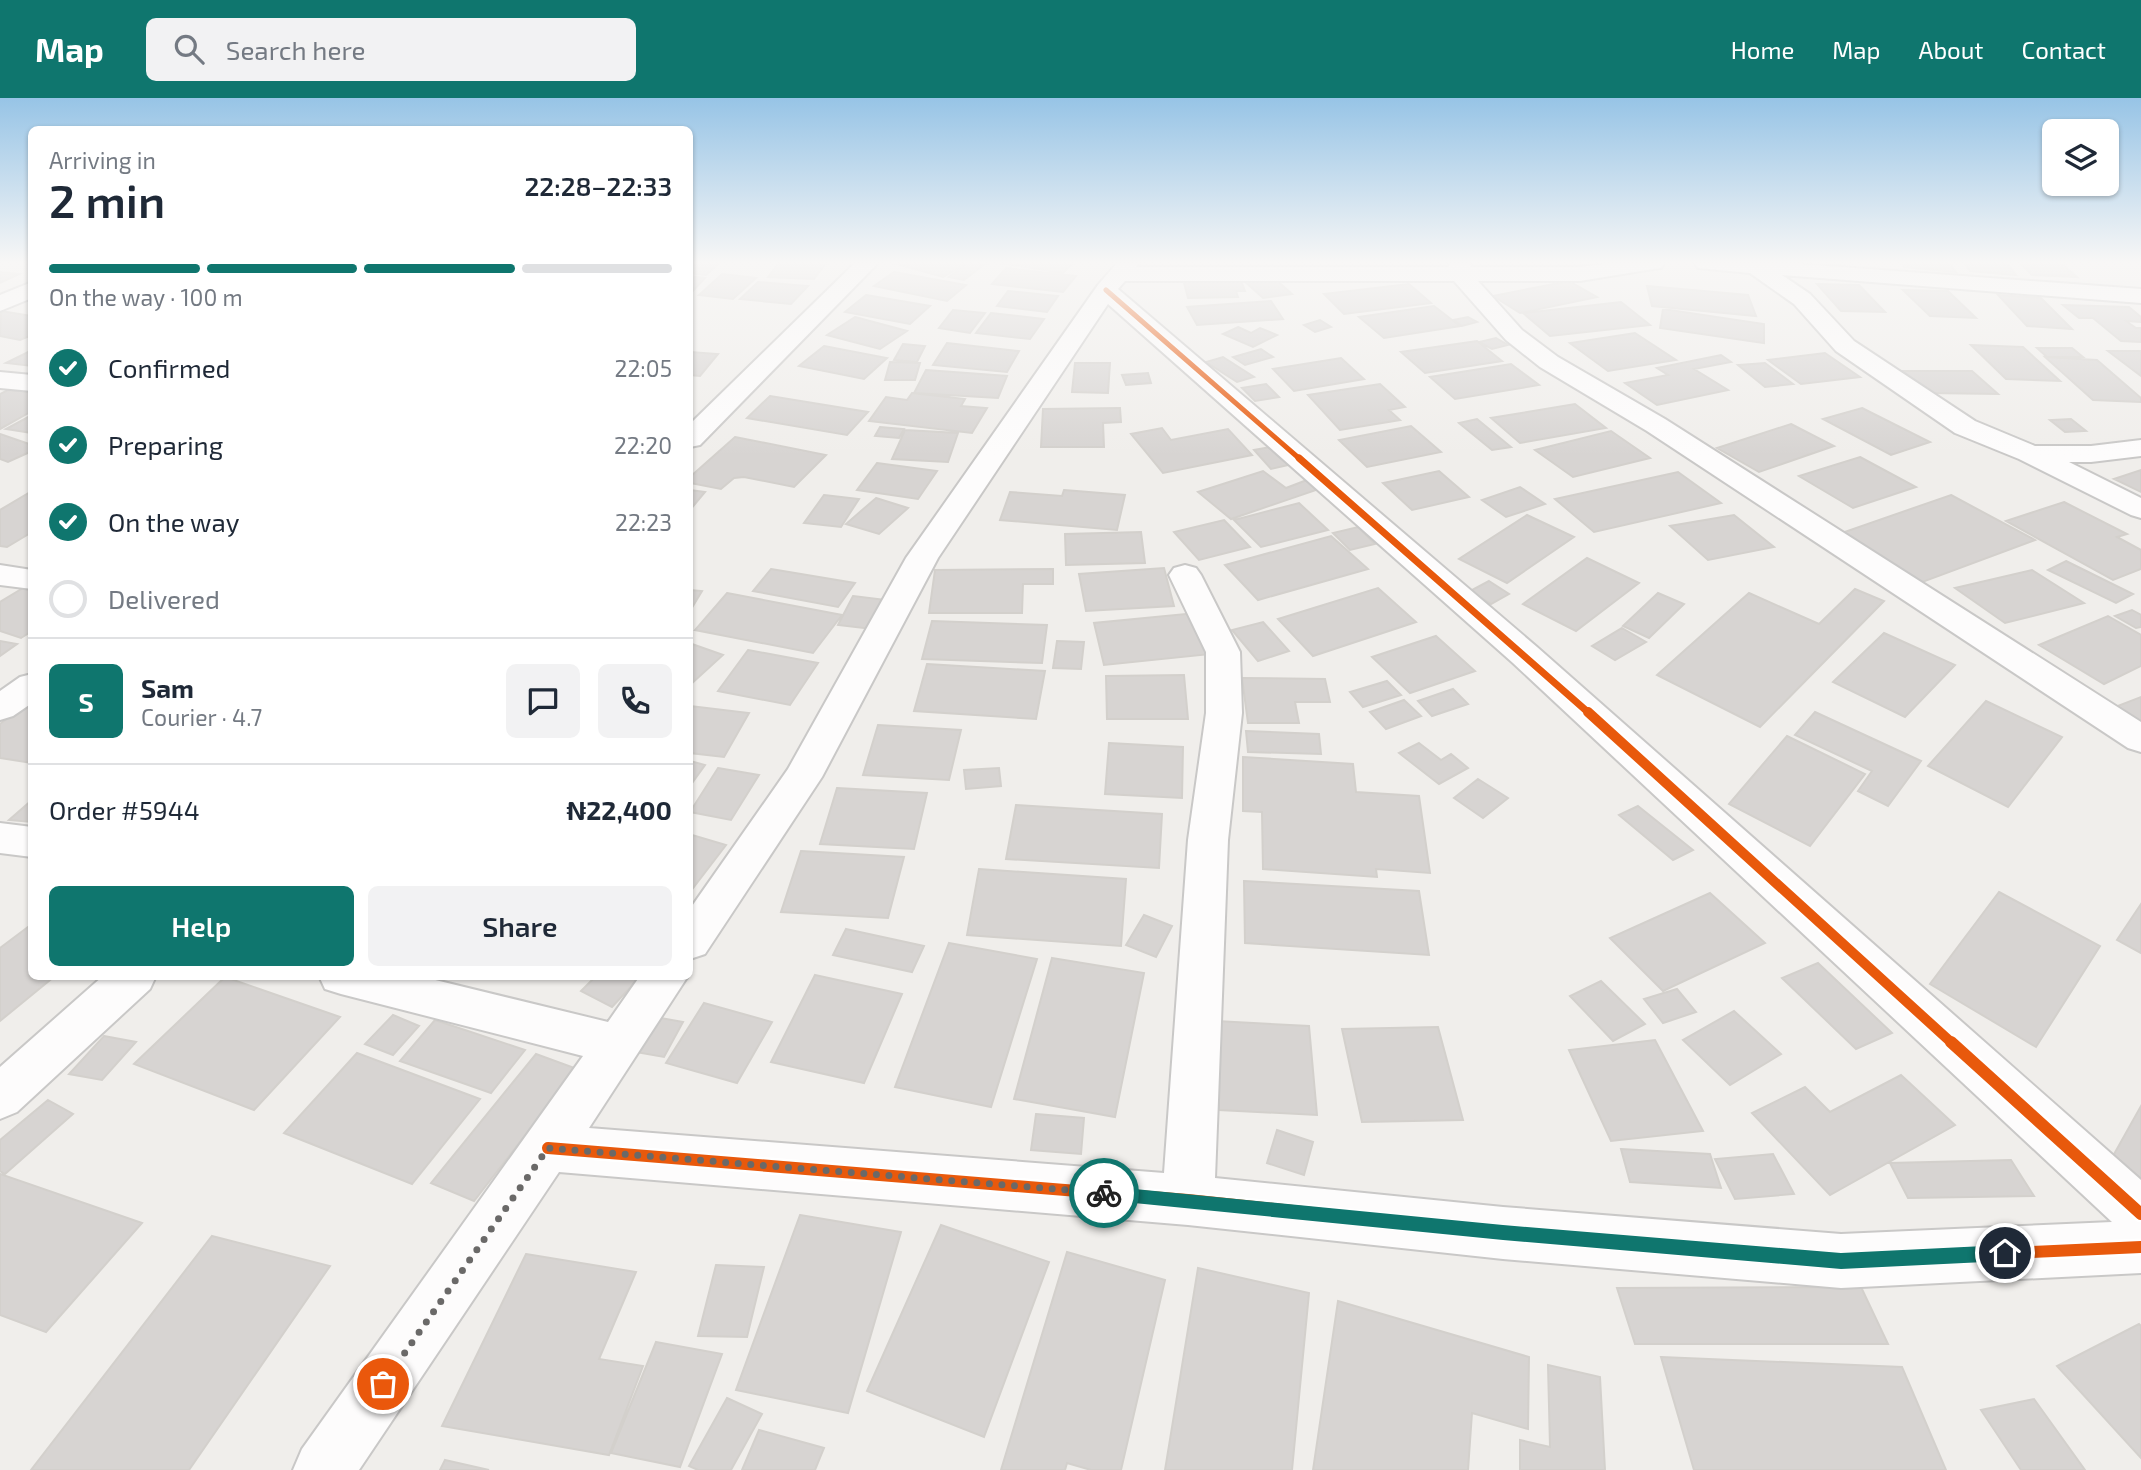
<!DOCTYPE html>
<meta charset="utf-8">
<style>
body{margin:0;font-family:"Exo 2",sans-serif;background:#f2f2f3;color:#1f2937;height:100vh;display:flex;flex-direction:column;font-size:26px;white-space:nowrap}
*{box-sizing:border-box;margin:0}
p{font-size:23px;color:#747a83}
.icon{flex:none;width:38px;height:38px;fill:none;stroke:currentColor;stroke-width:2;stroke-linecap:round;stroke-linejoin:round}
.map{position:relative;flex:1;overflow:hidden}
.drawer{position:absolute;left:28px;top:28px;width:665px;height:854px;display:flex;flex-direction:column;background:#fff;border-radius:10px;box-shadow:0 2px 5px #0004}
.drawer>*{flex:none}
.controls{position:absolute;left:2042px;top:21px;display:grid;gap:14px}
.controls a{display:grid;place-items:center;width:77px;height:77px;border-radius:10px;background:#fff;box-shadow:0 2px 5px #0004;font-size:35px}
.pin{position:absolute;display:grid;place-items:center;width:60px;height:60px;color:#fff;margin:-30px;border:4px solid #fff;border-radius:50%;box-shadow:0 2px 7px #0007}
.courier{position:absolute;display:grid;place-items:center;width:70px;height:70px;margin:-35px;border:5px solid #0f766e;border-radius:50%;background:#fff;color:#222;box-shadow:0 2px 9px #0007}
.overview em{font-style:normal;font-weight:600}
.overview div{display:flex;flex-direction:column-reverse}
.overview{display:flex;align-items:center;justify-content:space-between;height:119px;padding:0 21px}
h1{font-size:46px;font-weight:600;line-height:52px}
.bar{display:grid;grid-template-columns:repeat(4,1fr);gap:10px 7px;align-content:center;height:84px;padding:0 21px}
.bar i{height:9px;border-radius:5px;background:#e0e1e3}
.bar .active{background:#0f766e}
.bar p{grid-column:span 4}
.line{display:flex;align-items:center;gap:18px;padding:0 21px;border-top:2px solid #e0e1e3}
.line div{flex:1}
.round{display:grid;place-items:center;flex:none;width:74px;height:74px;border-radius:10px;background:#f2f2f3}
ol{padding:0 21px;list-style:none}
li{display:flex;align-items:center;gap:21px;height:77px}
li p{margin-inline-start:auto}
li .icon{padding:7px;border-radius:50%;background:#0f766e;color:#fff;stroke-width:4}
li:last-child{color:#747a83}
li i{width:38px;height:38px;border:4px solid #e0e1e3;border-radius:50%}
.action{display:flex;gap:14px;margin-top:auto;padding:14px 21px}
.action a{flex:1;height:80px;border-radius:10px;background:#0f766e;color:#fff;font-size:28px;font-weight:600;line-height:80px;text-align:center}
.action a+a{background:#f2f2f3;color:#1f2937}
header{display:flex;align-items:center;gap:42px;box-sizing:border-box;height:98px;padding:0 35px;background:#0f766e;color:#fff}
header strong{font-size:33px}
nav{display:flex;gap:38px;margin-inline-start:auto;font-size:24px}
.search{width:490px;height:63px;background:#f2f2f3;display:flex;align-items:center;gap:18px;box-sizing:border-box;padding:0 24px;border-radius:10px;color:#747a83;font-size:26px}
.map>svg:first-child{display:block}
.building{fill:#d7d4d2;stroke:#d3d0cc;stroke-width:2}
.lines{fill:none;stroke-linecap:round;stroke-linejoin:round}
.minor-casing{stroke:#c9c8c7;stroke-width:4}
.minor{fill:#fdfcfc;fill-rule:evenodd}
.cycleway-far3-casing{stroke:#fff;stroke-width:8}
.cycleway-far2-casing{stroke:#fff;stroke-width:10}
.cycleway-far1-casing{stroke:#fff;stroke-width:14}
.cycleway-casing{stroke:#fff;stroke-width:17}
.cycleway-far3{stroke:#e8590c;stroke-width:5}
.cycleway-far2{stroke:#e8590c;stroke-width:7}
.cycleway-far1{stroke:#e8590c;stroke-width:10}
.cycleway{stroke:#e8590c;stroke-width:12}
.route{fill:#0f766e}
.done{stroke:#6a6968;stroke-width:7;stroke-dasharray:0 12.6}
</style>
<header>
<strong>Map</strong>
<div class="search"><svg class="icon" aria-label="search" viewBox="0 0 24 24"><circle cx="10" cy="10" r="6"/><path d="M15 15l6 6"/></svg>Search here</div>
<nav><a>Home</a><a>Map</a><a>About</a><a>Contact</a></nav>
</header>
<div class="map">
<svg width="2141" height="1372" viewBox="0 0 2141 1372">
<rect width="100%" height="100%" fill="#f0eeeb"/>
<!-- building -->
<path class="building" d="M690 165H720L706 177 690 175Z
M779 165H826L814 181 768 179Z
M901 165H967L943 179 897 166Z
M968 165 985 166 964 182 949 179Z
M1000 165H1073L1063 175Z
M1902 165H1950L1956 174 1904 169Z
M1965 165H2007L2016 177 1970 173Z
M2020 165H2061L2077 179 2032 177Z
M1006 170 1076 178 1063 194 992 186Z
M0 174 19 176 0 185Z
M894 174 966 187 947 203 874 188Z
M722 176 756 180 733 201 699 197Z
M690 178 705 180 690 196Z
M1272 178 1292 196 1263 200 1243 182Z
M1240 180 1245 193H1236L1238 199 1188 200 1183 181Z
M1569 183 1597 199 1520 215 1493 198Z
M758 184 808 188 791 206 740 201Z
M1409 186 1431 205 1344 216 1324 196Z
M1817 186 1859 187 1885 214 1841 213Z
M1647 188 1748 197 1756 218 1652 208Z
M1903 192 1948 193 1976 220 1930 218Z
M1008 193 1058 198 1047 214 997 208Z
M866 197 930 208 910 226 845 214Z
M1998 197 2041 200 2072 231 2027 228Z
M1271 203 1283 221 1197 227 1187 209Z
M1621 204 1650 227 1550 238 1523 215Z
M2063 207 2129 209 2141 219V224L2126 223 2136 230H2141V244L2121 243 2093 220H2079Z
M1434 208 1460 228 1384 240 1359 219Z
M1663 211 1764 226V245L1660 230Z
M953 212 985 215 970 235 939 230Z
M1 213 32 218V237L20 242 0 238Z
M991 215 1044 221 1030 241 976 235Z
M855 219 907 233 880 251 827 237Z
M1468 219 1477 224 1462 228 1453 222Z
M1320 222 1331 229 1315 234 1304 227Z
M1238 229 1251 235 1260 230 1277 237 1253 249 1223 236Z
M1635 235 1676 262 1608 273 1570 245Z
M1496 240 1508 247 1492 251 1479 244Z
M1477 243 1502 263 1425 275 1401 254Z
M947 245 1019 253 1007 274 933 267Z
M903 246 925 248 917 264 894 262Z
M1971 247 2023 249 2060 283 2006 281Z
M824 248 887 260 864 281 799 268Z
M2037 250H2072L2083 259H2047Z
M1261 251 1273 259 1245 267 1233 259Z
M32 252V268L6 265Z
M2108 253H2141V278Z
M690 254 718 256 700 278 690 277Z
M1825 255 1860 279 1801 286 1768 262Z
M1721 257 1731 264 1694 271 1728 292 1657 307 1625 285 1668 277 1657 270Z
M1223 259 1254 279 1237 284 1206 264Z
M2045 259 2097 262 2141 300V304L2093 302Z
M1341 260 1364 281 1294 293 1273 271Z
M890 264 920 265 915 282H885Z
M1075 265H1110L1108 295 1072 294Z
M1765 265 1793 286 1765 289 1738 267Z
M1511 266 1539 287 1455 301 1430 279Z
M926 272 1007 278 998 300 914 295Z
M1903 273H1972L1998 296 1927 295Z
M1148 275 1151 285 1126 287 1122 277Z
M1266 286 1279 299 1255 303 1242 290Z
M1380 286 1405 309 1389 312 1400 322 1340 332 1308 297Z
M8 292 32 294V313L0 331V296Z
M912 295 965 301 961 308 987 310 972 335 869 323 886 299 907 302Z
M770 298 868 314 847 337 747 320Z
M1575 306 1606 330 1520 345 1491 320Z
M1120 310 1121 324 1103 325 1104 349H1041L1043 311Z
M1862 310 1930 344 1891 357 1823 321Z
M32 317V335L6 331Z
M1477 321 1511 349 1492 352 1459 325Z
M2071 321 2086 333 2065 334 2050 322Z
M1791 326 1834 348 1759 374 1717 350Z
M1411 328 1441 354 1367 369 1339 342Z
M880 329 904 331 899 340 875 338Z
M1162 330 1171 342 1228 331 1252 357 1163 375 1131 336Z
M905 332 958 335 948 364 892 361Z
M1611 333 1650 360 1573 379 1535 352Z
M0 336 32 347V353L8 364 0 361Z
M735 339 826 357 794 389 744 379 734 380 721 391 690 385V379Z
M1276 348 1293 366 1271 371 1254 352Z
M1860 359 1916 389 1853 410 1799 378Z
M877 365 937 373 918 401 857 392Z
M2141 372V394L2114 381Z
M1263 373 1286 390 1307 382 1319 391 1231 421 1198 394Z
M1439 373 1469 399 1412 412 1383 385Z
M1678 374 1721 405 1594 434 1555 401Z
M1520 389 1545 406 1506 419 1482 402Z
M690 392 705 394 690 412Z
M1064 392 1125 397 1117 432 1000 422 1010 394 1062 398Z
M32 393V434L7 449 0 448V412Z
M824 397 859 401 841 429 804 425Z
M1951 397 2035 442 1917 486 1836 437Z
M876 400 908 410 879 436 846 426Z
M2064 404 2127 436 2117 439 2141 452V471L2113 482 2006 423Z
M1299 405 1328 432 1261 449 1234 422Z
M1527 417 1574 439 1507 485 1459 461Z
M1734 417 1774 449 1708 462 1670 428Z
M1224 422 1250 449 1199 462 1174 434Z
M1358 429 1375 446 1350 452 1333 435Z
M1141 434 1145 465 1066 467 1065 436Z
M1331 438 1368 471 1258 502 1225 467Z
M1587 460 1639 485 1576 533 1523 506Z
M2066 463 2133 496 2116 505 2048 472Z
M1164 470 1174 508 1086 513 1079 476Z
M771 471 855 485 838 509 753 493Z
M1053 471V486H1023L1022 515H929L935 472Z
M2032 472 2084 505 2005 525 1955 490Z
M1489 483 1509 496 1491 506 1470 493Z
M23 490 32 492V533L21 540 0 533V504Z
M1378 490 1416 524 1313 558 1278 521Z
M1855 491 1884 503 1760 629 1657 577 1749 495 1819 526Z
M690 492 702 493 690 513Z
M727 495 842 517 813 555 695 532Z
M1658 495 1684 506 1649 540 1623 528Z
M853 498 886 502 872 531 838 527Z
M2132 512 2141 517V529L2136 530 2115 518Z
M1196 515 1211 556 1104 567 1094 525Z
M2108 518 2141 537V568L2104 586 2039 547Z
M932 523 1047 527 1042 565 922 561Z
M1263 524 1289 553 1258 563 1232 532Z
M1622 530 1646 544 1615 562 1592 548Z
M1884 535 1955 567 1905 619 1833 584Z
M1436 538 1475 573 1410 595 1372 559Z
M0 543 17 546 0 558Z
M1057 543 1084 544 1081 571 1053 570Z
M692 546 723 557 690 587V548Z
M748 552 818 565 790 607 718 593Z
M927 566 1045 573 1036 621 914 613Z
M1184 577 1188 621H1107L1106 578Z
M1242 580 1325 581 1330 604H1295L1299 625H1248Z
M1387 583 1401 597 1363 609 1350 594Z
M1453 591 1468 606 1432 618 1418 603Z
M2141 599V631L2110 611Z
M32 601V665L0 660V626Z
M1404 602 1421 618 1386 631 1370 614Z
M1986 603 2062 639 2008 709 1928 668Z
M690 608 749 615 724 659 690 655Z
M1815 614 1921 663 1888 708 1858 693 1872 673 1795 637Z
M878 627 961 632 949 682 863 677Z
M1246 633 1319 636 1321 656 1248 654Z
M1787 638 1865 676 1810 748 1729 706Z
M1109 645 1183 649 1182 700 1105 696Z
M1419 645 1441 662 1451 656 1468 670 1439 686 1399 655Z
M1243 659 1353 666 1356 694 1419 698 1430 775 1376 771 1377 779 1263 771 1262 714 1243 713Z
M690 663 705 667 690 688Z
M718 670 759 677 731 722 690 714Z
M999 670 1001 688 966 691 964 672Z
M1478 681 1508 700 1483 720 1454 700Z
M837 690 927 695 914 751 820 746Z
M32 702V724L9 722Z
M1016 707 1162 716 1159 770 1006 761Z
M1638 708 1693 752 1673 762 1619 717Z
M692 737 726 747 690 794V740Z
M801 753 904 759 888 820 781 814Z
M979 771 1126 781 1121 848 967 837Z
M1244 783 1419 793 1429 857 1245 845Z
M1999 794 2100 848 2036 949 1930 886Z
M1710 795 1765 845 1663 893 1610 840Z
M2141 806V855L2117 842Z
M1144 817 1172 828 1156 859 1126 847Z
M32 826V878H55L0 923V850Z
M846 831 924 848 912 874 833 857Z
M949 845 1037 861 991 1009 895 989Z
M1052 860 1144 875 1115 1019 1014 1001Z
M1818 865 1892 935 1856 951 1782 880Z
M815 877 902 896 864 985 771 964Z
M596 878H641L612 909 581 893Z
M225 879 340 919 254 1012 134 966Z
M1601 883 1645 926 1613 943 1570 898Z
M1677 891 1696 914 1663 925 1644 901Z
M704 905 772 924 737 985 666 965Z
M1734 913 1781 956 1730 987 1683 942Z
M393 917 419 928 393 957 365 946Z
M655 919 683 924 664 959 636 954Z
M435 922 525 952 491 995 400 963Z
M1216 923 1309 928 1317 1017 1219 1012Z
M1438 929 1463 1022 1362 1024 1342 931Z
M104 938 136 944 102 982 69 976Z
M1655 942 1703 1033 1611 1043 1569 952Z
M357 955 480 1001 412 1086 284 1035Z
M536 956 577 971 474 1103 431 1085Z
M1901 977 1955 1027 1830 1097 1752 1015 1805 989 1830 1014Z
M48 1002 73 1016 5 1076 0 1073V1042Z
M2141 1008V1087L2108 1067Z
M1036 1016 1084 1020 1081 1056 1031 1052Z
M1277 1032 1313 1044 1304 1077 1267 1065Z
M1621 1051 1710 1056 1721 1090 1630 1084Z
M1773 1056 1794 1096 1735 1101 1715 1061Z
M2011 1062 2034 1098 1908 1100 1890 1065Z
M0 1076 142 1125 46 1234 0 1217Z
M800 1117 901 1134 848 1315 736 1292Z
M941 1127 1049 1164 984 1339 867 1293Z
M212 1138 330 1168 189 1372H31Z
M1067 1154 1165 1182 1121 1372H1091L1067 1365 1065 1372H1001Z
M526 1156 636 1174 599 1261 643 1268 609 1357 442 1328Z
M716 1167 764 1169 747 1239 698 1238Z
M1198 1170 1309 1195 1292 1372H1165Z
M1861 1189 1888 1246H1635L1617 1190Z
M1338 1203 1529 1259 1528 1331 1472 1315 1468 1372H1313Z
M2139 1226 2141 1228V1360L2057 1268Z
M656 1244 722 1256 680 1369 611 1355Z
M1661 1259 1902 1269 1946 1372H1694Z
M1548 1267 1600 1279 1605 1372H1520V1342L1550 1349Z
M727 1300 762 1316 731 1372H698L689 1368Z
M2034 1301 2085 1372H2021L1981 1312Z
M759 1332 824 1350 815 1372H742Z
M445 1362 489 1372H440Z"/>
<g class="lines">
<defs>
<path id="minor" d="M855 165H878L700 347 690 349V326Z
M1117 165H1139L1136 169H1449V165H1471L1470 169H1580L1612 165H1664L1661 170 1653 171 1580 183H1478L1522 232 1558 259 1665 321 2141 624V654L2128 650 1647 333 1540 269 1506 242 1454 183H1125L1118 191 1537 549 2141 1082V1175L1841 1190 1503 1161 1188 1127 559 1074 359 1372H293L302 1351 583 958 341 896 325 891 319 878H419L608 924 640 878H688L589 1030 1164 1075 1188 742 1206 615V554L1169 477 1174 470 1185 467 1196 470 1201 477 1240 554 1242 615 1228 742 1215 1080 1503 1109 1841 1136 2112 1124 1513 565 1108 206 938 460 822 679 705 856 690 861V811L788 671 906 460 1098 187Z
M1695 165H1787L2141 191V205L1782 177 1810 196 1854 243 1975 323 2035 348H2091L2141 342V358L2091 364H2069L2141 400V420L2131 417 2019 361 1955 335 1836 253 1794 206 1750 175 1698 170Z
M32 184V200L0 213V197Z
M0 274 32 277V293L0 290Z
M0 467 32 472V491L0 487Z
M32 576V605L13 618 0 622V593L20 579Z
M0 725 32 729V759L0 755Z
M103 878H156L150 891 17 1014 0 1021V969Z"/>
</defs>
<!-- minor casing -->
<use href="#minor" class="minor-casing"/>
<!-- minor -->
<use href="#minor" class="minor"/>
<defs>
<path id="cycleway-far3" d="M1106 192 1301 362"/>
<path id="cycleway-far2" d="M1299 360 1590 616"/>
<path id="cycleway-far1" d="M1588 614 1953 946"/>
<path id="cycleway" d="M1951 944 2141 1116
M548 1050 1188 1102 1503 1135 1841 1163 2141 1149"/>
</defs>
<!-- cycleway-far3 casing -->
<use href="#cycleway-far3" class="cycleway-far3-casing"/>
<!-- cycleway-far2 casing -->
<use href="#cycleway-far2" class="cycleway-far2-casing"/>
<!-- cycleway-far1 casing -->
<use href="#cycleway-far1" class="cycleway-far1-casing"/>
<!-- cycleway casing -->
<use href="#cycleway" class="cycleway-casing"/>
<!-- cycleway-far3 -->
<use href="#cycleway-far3" class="cycleway-far3"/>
<!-- cycleway-far2 -->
<use href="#cycleway-far2" class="cycleway-far2"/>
<!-- cycleway-far1 -->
<use href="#cycleway-far1" class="cycleway-far1"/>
<!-- cycleway -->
<use href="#cycleway" class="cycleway"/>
</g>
<!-- sky -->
<linearGradient id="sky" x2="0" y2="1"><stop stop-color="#97c4e6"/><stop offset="0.46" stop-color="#f8f7f6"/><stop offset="1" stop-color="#f8f7f6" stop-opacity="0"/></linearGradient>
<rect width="2141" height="357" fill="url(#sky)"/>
<!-- route -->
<path class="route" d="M1104 1088 1503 1127 1841 1155 2005 1147 2010 1149 2013 1155 2010 1161 2005 1163 1841 1171 1503 1142 1104 1102 1099 1100 1097 1095 1099 1090Z"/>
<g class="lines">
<!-- done -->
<path class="done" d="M383 1286 548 1050 1104 1095"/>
</g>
</svg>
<div class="controls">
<a><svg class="icon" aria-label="layers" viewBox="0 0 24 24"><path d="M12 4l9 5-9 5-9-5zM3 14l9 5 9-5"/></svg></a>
</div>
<div class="pin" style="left:383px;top:1286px;background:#ea580c"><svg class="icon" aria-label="bag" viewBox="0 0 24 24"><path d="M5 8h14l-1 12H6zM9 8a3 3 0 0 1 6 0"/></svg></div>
<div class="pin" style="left:2005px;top:1155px;background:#1f2937"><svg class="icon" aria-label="home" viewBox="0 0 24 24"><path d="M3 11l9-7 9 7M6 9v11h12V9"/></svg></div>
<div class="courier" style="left:1104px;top:1095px"><svg class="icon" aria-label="bike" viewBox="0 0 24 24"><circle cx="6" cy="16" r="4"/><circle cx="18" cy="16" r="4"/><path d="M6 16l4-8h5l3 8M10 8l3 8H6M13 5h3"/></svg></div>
<section class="drawer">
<div class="overview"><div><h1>2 min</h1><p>Arriving in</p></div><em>22:28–22:33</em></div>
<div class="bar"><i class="active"></i><i class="active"></i><i class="active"></i><i></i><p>On the way · 100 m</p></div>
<ol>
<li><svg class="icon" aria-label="check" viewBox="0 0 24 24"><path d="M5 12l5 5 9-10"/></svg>Confirmed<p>22:05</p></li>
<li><svg class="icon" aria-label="check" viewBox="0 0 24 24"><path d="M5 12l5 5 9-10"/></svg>Preparing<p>22:20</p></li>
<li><svg class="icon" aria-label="check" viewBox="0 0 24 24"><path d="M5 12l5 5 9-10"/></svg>On the way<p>22:23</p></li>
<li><i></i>Delivered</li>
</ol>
<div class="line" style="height:126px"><b class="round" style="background:#0f766e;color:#fff">S</b><div><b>Sam</b><p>Courier · 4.7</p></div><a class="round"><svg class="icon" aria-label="chat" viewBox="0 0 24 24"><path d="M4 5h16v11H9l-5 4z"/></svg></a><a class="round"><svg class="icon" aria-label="phone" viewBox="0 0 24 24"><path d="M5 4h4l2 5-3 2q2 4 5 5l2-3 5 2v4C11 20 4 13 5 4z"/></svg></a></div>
<div class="line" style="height:91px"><div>Order #5944</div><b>₦22,400</b></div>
<div class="action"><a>Help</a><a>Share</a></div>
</section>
</div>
